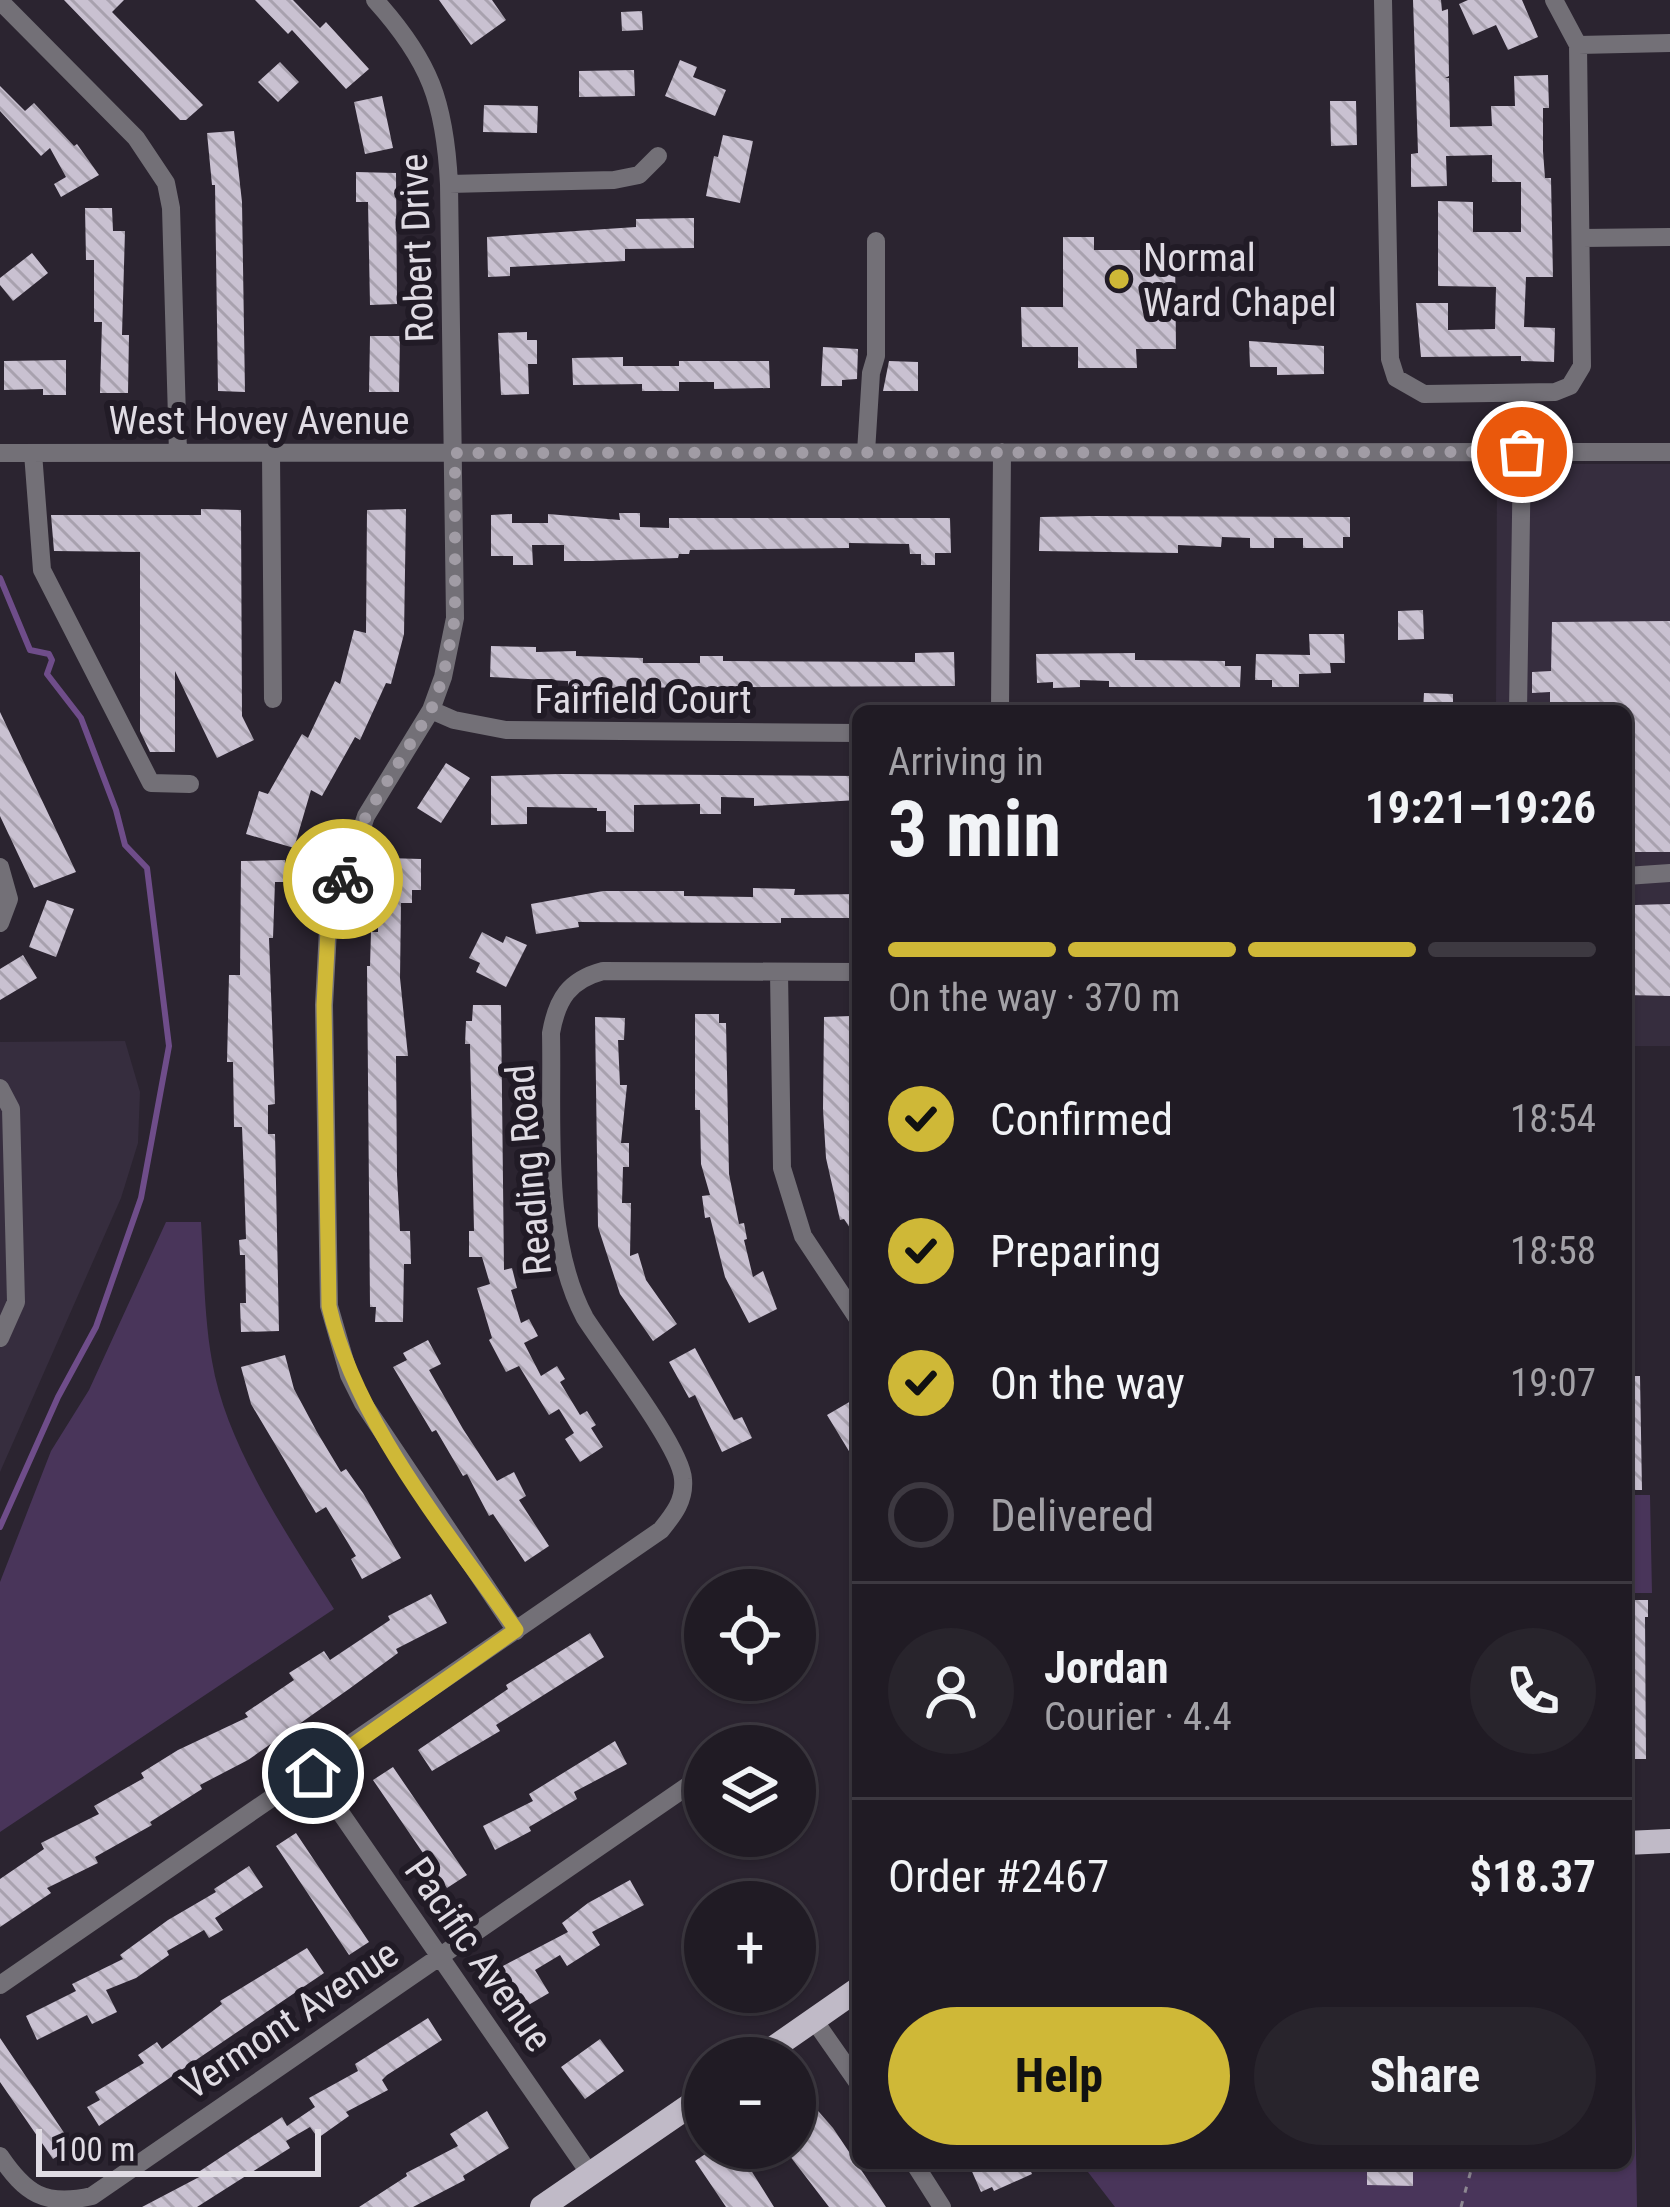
<!DOCTYPE html>
<meta charset="utf-8">
<style>
body{margin:0;font-family:"Roboto Condensed",sans-serif;background:#28242c;color:#f1f3f6;height:100vh;display:flex;flex-direction:column;font-size:45px;white-space:nowrap}
*{box-sizing:border-box;margin:0}
p{font-size:39px;color:#a2a1a6}
.icon{flex:none;width:66px;height:66px;fill:none;stroke:currentColor;stroke-width:2;stroke-linecap:round;stroke-linejoin:round}
.map{position:relative;flex:1;overflow:hidden}
.panel{position:absolute;left:852px;top:705px;width:780px;height:1464px;display:flex;flex-direction:column;background:#201b24;border-radius:18px;box-shadow:0 3px 9px #0004,0 0 0 3px #3d3941}
.panel>*{flex:none}
.buttons{position:absolute;left:684px;top:1569px;display:grid;gap:24px}
.buttons a{display:grid;place-items:center;width:132px;height:132px;border-radius:50%;background:#201b24;box-shadow:0 3px 9px #0004,0 0 0 3px #3d3941;font-size:60px}
.scale{position:absolute;left:36px;bottom:30px;width:285px;box-sizing:border-box;padding-left:12px;border:6px solid #e0dce4;border-top:0;font-size:33px;line-height:42px;white-space:nowrap;color:#e0dce4;-webkit-text-stroke:9px #211b26;paint-order:stroke}
.pin{position:absolute;display:grid;place-items:center;width:102px;height:102px;color:#fff;margin:-51px;border:6px solid #fff;border-radius:50%;box-shadow:0 3px 12px #0007}
.courier{position:absolute;display:grid;place-items:center;width:120px;height:120px;margin:-60px;border:9px solid #cfb837;border-radius:50%;background:#fff;color:#222;box-shadow:0 3px 15px #0007}
.headline em{font-style:normal;font-weight:700}
.headline div{display:flex;flex-direction:column-reverse}
.headline{display:flex;align-items:center;justify-content:space-between;height:204px;padding:0 36px}
h1{font-size:78px;font-weight:700;line-height:90px}
.bar{display:grid;grid-template-columns:repeat(4,1fr);gap:18px 12px;align-content:center;height:144px;padding:0 36px}
.bar i{height:15px;border-radius:9px;background:#3d3941}
.bar .active{background:#cfb837}
.bar p{grid-column:span 4}
.line{display:flex;align-items:center;gap:30px;padding:0 36px;border-top:3px solid #3d3941}
.line div{flex:1}
.round{display:grid;place-items:center;flex:none;width:126px;height:126px;border-radius:63px;background:#28242c}
ol{padding:0 36px;list-style:none}
li{display:flex;align-items:center;gap:36px;height:132px}
li p{margin-inline-start:auto}
li .icon{padding:12px;border-radius:50%;background:#cfb837;color:#111;stroke-width:4}
li:last-child{color:#a2a1a6}
li i{width:66px;height:66px;border:6px solid #3d3941;border-radius:50%}
.primary-button{display:flex;gap:24px;margin-top:auto;padding:24px 36px}
.primary-button a{flex:1;height:138px;border-radius:72px;background:#cfb837;color:#111;font-size:48px;font-weight:700;line-height:138px;text-align:center}
.primary-button a+a{background:#28242c;color:#f1f3f6}
.map>svg:first-child{display:block}
.built{fill:#362d3e}
.green{fill:#49355a}
.lines{fill:none;stroke-linecap:round;stroke-linejoin:round}
.stream{stroke:#6f4d8a;stroke-width:6}
.building{fill:url(#building-back-hatch)}
.path{stroke:#8d8892;stroke-width:3;stroke-dasharray:6 9;stroke-linecap:butt}
.minor{stroke:#737077;stroke-width:18}
.major{stroke:#c0bac7;stroke-width:24}
.done{stroke:#a19ca5;stroke-width:12;stroke-dasharray:0 21.6}
.route{stroke:#cfb837;stroke-width:15}
.poi-dot{fill:#cfb837;stroke:#211b26;stroke-width:4.5}
.labels{text-anchor:middle;stroke-width:12;stroke-linejoin:round;paint-order:stroke}
.street-label{font-size:39px;fill:#e0dce4;stroke:#211b26}
.poi-label{font-size:39px;fill:#e0dce4;stroke:#211b26;text-anchor:start}
</style>
<div class="map">
<svg width="1670" height="2207" viewBox="0 0 1670 2207">
<defs>
<pattern id="building-back-hatch" width="6" height="6" patternUnits="userSpaceOnUse" patternTransform="scale(3)"><rect width="6" height="6" fill="#c9c1d1"/><path d="M-1 5l2 2M0 0l6 6M5-1l2 2" fill="none" stroke="#a8a1ae"/></pattern>
</defs>
<rect width="100%" height="100%" fill="#2b2430"/>
<!-- built -->
<path class="built" d="M1497 464H1670V1046H1626V711H1496Z
M125 1041 140 1092 138 1143 121 1198 0 1472V1042Z"/>
<!-- green -->
<path class="green" d="M166 1222H201C204 1268 204 1316 212 1361 226 1446 289 1537 334 1609L0 1832V1582L51 1451 89 1390Z
M1626 1495H1650L1652 1593H1626Z
M1626 1864H1631L1637 2207H1115L1081 2163H1626Z"/>
<g class="lines">
<!-- stream -->
<path class="stream" d="M0 578 30 650 49 654 52 660 47 674 81 718 116 810 125 845 147 868 169 1046 141 1198 96 1327 58 1397 0 1527"/>
</g>
<!-- building -->
<path class="building" d="M64 0H124L112 12 203 105 186 120H180Z
M255 0H293L320 28 326 22 369 69 346 89 292 30 288 34Z
M439 0H492L506 20 471 45Z
M1413 0H1441L1442 11 1448 9 1449 76 1445 78H1449L1450 127 1492 126 1491 106H1515L1514 76 1548 75 1549 108H1543V151L1545 178H1551L1553 277H1526L1524 327 1555 328 1554 362 1521 361V356L1421 357 1416 303H1448V330L1495 329 1496 287 1438 286V201L1473 202V232H1521V182H1492V155L1446 156 1447 186 1411 187V154L1418 153Z
M1468 0H1522L1538 37 1508 50 1496 25 1473 35 1459 4Z
M642 11 643 30 622 31 621 12Z
M680 60 697 67 693 77 726 90 715 116 665 96Z
M280 62 299 82 278 102 258 82Z
M634 70 635 96 579 97V71Z
M0 86 25 111 34 103 74 146 77 144 99 175 61 197 54 184 66 177 50 148 41 156 0 111Z
M382 96 393 148 365 154 354 102Z
M1330 101H1356L1357 145 1331 146Z
M484 105 538 106 537 133 483 132Z
M234 131 242 202 245 392 218 391 215 185H212L207 133Z
M723 135 753 141 740 203 706 196 714 156 718 157Z
M356 172 396 173 397 304 370 305 368 202H356Z
M85 208H112L113 231H125L122 335H129L128 393H100L102 322H94V260H86Z
M694 218V248L625 249V261L510 267V276L488 277 487 237 636 227V219Z
M1063 237H1094V250H1175L1176 349H1136L1137 368H1078V347H1022L1021 307H1063Z
M32 253 48 273 13 301 0 285V278Z
M527 332V340H537V364H528L529 394 501 395 498 333Z
M370 336H400L399 392H369Z
M1249 341 1324 346V374L1277 375V367H1250Z
M823 347 858 349 857 379 842 380V386H821Z
M623 357V366H679V361H769L770 388 714 389V382H679V391H642V384L573 385 572 358Z
M66 360V395H43V389L4 390V361Z
M889 361 918 362V391H883Z
M201 509 241 510 242 716 254 740 217 758 175 671V752H150L140 731V552L54 551 51 515H201Z
M406 509 404 634 391 684 386 683 360 740 355 737 322 796 311 790 294 848 246 834 259 791 268 794 302 734 308 738 335 681 340 684 354 630 366 633 367 510Z
M619 513H640V527L669 528V518H950L951 553H935V565H921V554H910L909 544 849 543V548L690 550 689 554H679L678 558 592 561H564V545H532L533 565H513V556H491V515L512 514V523H548V514L620 520Z
M1092 516 1350 517V537H1343V548H1303V538H1274V548H1250V538L1222 537 1221 547 1178 545V553L1039 551 1040 517Z
M1423 610 1424 639 1398 640V611Z
M1670 621V852H1626V711H1550V692L1532 693V672L1551 671 1552 622Z
M1309 634H1344L1345 663H1330L1331 673 1299 674V687H1272V680H1255L1256 654 1310 655Z
M491 646 536 647V652L576 651V656L643 658V663H700V656H723V661L915 662V653L954 652 955 686 568 688V681L490 677Z
M1135 653V660L1225 661V666H1241L1240 687H1109V681L1080 680V687L1053 688V682L1037 683 1036 654Z
M1424 693 1453 694V711H1423Z
M0 712 76 872 34 888 0 816Z
M446 763 470 778 441 823 417 808Z
M559 774 858 776V800L754 806V798L721 797V814H700V804L634 805V832H606V811H597V808L527 807V824L491 825V776Z
M387 858 421 859V890H412V903H401L400 978 408 1056H396L397 1175 400 1231H410L411 1264H404L403 1322H375L376 1307H370L367 966H370L371 932H378V914L387 915Z
M285 860V882H275L273 938H269L275 1104 268 1105V1134H275L279 1331 241 1332 240 1303H246L245 1255H240L239 1240 246 1239 244 1179 242 1127H234L233 1062H227L229 975H240L241 861Z
M753 888 795 889 794 895 858 894V918H781V923L578 922 579 927 536 934 531 904 603 891H684V896L753 897Z
M47 900 74 909 56 957 29 947Z
M1670 904V996L1626 995V948H1635V905Z
M482 932 503 943 506 936 527 945 506 987 476 972 480 963 469 958Z
M23 955 37 978 0 1000V969Z
M473 1005H501L504 1270 512 1268 517 1288 511 1290 521 1323 529 1319 538 1336 524 1343 541 1376 557 1366 565 1379 560 1382 580 1415 587 1411 596 1425 591 1428 603 1447 580 1462 565 1439 574 1433 559 1409 549 1415 519 1366 506 1372 489 1340 492 1338 477 1288 490 1284 482 1257H469V1231H474L470 1044H465L466 1021H472Z
M695 1014H719V1023H726L729 1174 739 1224 744 1223 747 1239 744 1240 753 1277 763 1271 777 1309 749 1323 725 1277 710 1217 705 1218 702 1196 710 1195 701 1164 700 1110H695Z
M851 1016 850 1134H855L856 1159H851L858 1190V1240L844 1219 840 1220 826 1158 823 1109 824 1017Z
M595 1017 625 1018 624 1040H618L620 1085H627L621 1143H629V1167H623L622 1203H631L630 1256 638 1253 646 1280 677 1324 653 1341 620 1294 598 1227Z
M428 1340 441 1364 429 1370 463 1429 497 1481 514 1472 526 1496 519 1500 549 1546 525 1562 493 1514 489 1516 467 1474 463 1476 436 1430 432 1432 393 1367 407 1360 403 1353Z
M695 1348 734 1420 742 1417 752 1438 722 1452 695 1395 689 1398 669 1362Z
M285 1355 294 1389 317 1432 341 1472 346 1469 363 1493 401 1558 362 1579 351 1559 356 1556 326 1507 316 1513 251 1404 241 1367Z
M1626 1376H1640L1642 1490H1626Z
M851 1401 858 1412V1466L827 1415Z
M431 1594 447 1623 396 1649 398 1653 349 1689 248 1760 200 1785 202 1789 150 1822 152 1825 95 1857 98 1863 47 1888 51 1893 0 1927V1879L44 1849 41 1843 99 1814 94 1806 144 1778 141 1773 178 1750 248 1717 245 1713 294 1680 289 1673 324 1651 330 1660 390 1620 388 1616Z
M1626 1600H1648V1617H1645L1646 1759H1626Z
M590 1633 604 1657 496 1725 500 1731 432 1771 418 1750 508 1689 506 1685Z
M615 1741 627 1764 574 1792 577 1799 529 1827 531 1831 495 1850 483 1826 533 1801 529 1794Z
M393 1767 467 1875 447 1888 373 1780Z
M296 1833 369 1942 349 1955 276 1846Z
M249 1866 263 1887 215 1918 223 1930 209 1938 204 1930 167 1951 169 1955 136 1978 106 1990 117 2012 92 2024 87 2015 37 2040 26 2016 76 1991 72 1984 123 1959 120 1955 168 1920 216 1892 214 1889Z
M630 1880 644 1905 592 1932 600 1945 567 1966 560 1955 535 1970 549 1993 525 2007 501 1967 568 1932 562 1923 588 1903Z
M307 1948 324 1973 99 2126 87 2107 100 2100 95 2092 144 2063 138 2055 157 2042 162 2049 222 2004 220 2001Z
M428 2018 442 2040 387 2075 382 2080 388 2090 346 2112 349 2116 318 2138 310 2127 286 2141 290 2148 197 2207H142L203 2175 200 2171 282 2117 287 2126 315 2107 309 2098 358 2071 355 2064Z
M0 2038 73 2146 53 2159 0 2082Z
M600 2039 624 2071 585 2099 561 2067Z
M795 2082 800 2089 805 2085 816 2101 812 2104 833 2128 886 2207H829L786 2151 795 2148Z
M487 2111 509 2148 463 2176 465 2180 413 2207H359L407 2176 406 2173 458 2146 450 2134Z
M714 2148H737L774 2207H726L695 2161Z
M980 2163H1027L1032 2174 994 2191 992 2187 981 2192 970 2167Z
M1367 2163H1413V2186L1367 2185Z"/>
<g class="lines">
<!-- path -->
<path class="path" d="M1461 2207 1473 2163"/>
<!-- minor -->
<path class="minor" d="M375 0C430 61 445 102 449 184L455 618 443 677 431 710 366 816 328 930 324 1005 329 1306 349 1375 363 1403 516 1631
M1383 0 1390 359 1396 378 1424 394 1555 392 1570 386 1582 366 1578 45 1554 0
M0 1 136 138 166 183 171 208 178 453
M1578 45 1670 43
M449 184 614 180 639 175 658 156
M1582 238 1670 237
M866 452 871 373 876 356V241
M0 453 1670 452
M33 453 42 570 151 783 190 784
M271 453 273 699
M431 710 454 720 506 730 858 733
M1000 711 1002 452
M1518 711 1522 452
M0 867 9 899 0 923
M1626 876 1670 873
M779 972 782 1168 803 1236 858 1319
M0 1088 11 1109 16 1302 0 1338
M746 1746 751 1743
M313 1773 590 2174
M0 1985 661 1530C674 1514 685 1500 683 1479 681 1447 606 1351 585 1318 542 1238 553 1122 551 1033 557 999 569 980 603 971L858 972
M814 2020 858 2083
M0 2156C25 2193 44 2207 92 2196L705 1774
M914 2163 942 2207"/>
<!-- major -->
<path class="major" d="M1626 1843 1670 1841
M759 2058 858 1989
M542 2207 705 2095"/>
</g>
<g class="lines">
<!-- done -->
<path class="done" d="M343 879 366 816 431 710 443 677 455 618V453L1522 452"/>
<!-- route -->
<path class="route" d="M313 1773 516 1630C448 1531 356 1424 329 1306L324 1005 328 930 343 879"/>
</g>
<!-- markers -->
<circle class="poi-dot" cx="1119" cy="279" r="12"/>
<g class="labels">
<!-- street labels -->
<g class="street-label">
<text transform="translate(416 248) rotate(-92)" y="14">Robert Drive</text>
<text x="259" y="434">West Hovey Avenue</text>
<text x="643" y="713">Fairfield Court</text>
<text transform="translate(528 1170) rotate(-95)" y="14">Reading Road</text>
<text transform="translate(479 1954) rotate(55)" y="14">Pacific Avenue</text>
<text transform="translate(289 2019) rotate(-34)" y="14">Vermont Avenue</text>
</g>
<!-- poi labels -->
<g class="poi-label">
<text x="1143" y="271">Normal<tspan x="1143" dy="45">Ward Chapel</tspan></text>
</g>
</g>
</svg>
<div class="buttons">
<a><svg class="icon" aria-label="locate" viewBox="0 0 24 24"><circle cx="12" cy="12" r="6"/><path d="M12 2v4M12 18v4M2 12h4M18 12h4"/></svg></a>
<a><svg class="icon" aria-label="layers" viewBox="0 0 24 24"><path d="M12 4l9 5-9 5-9-5zM3 14l9 5 9-5"/></svg></a>
<a>+</a>
<a>−</a>
</div>
<div class="scale">100 m</div>
<div class="pin" style="left:1522px;top:452px;background:#ea580c"><svg class="icon" aria-label="bag" viewBox="0 0 24 24"><path d="M5 8h14l-1 12H6zM9 8a3 3 0 0 1 6 0"/></svg></div>
<div class="pin" style="left:313px;top:1773px;background:#1f2937"><svg class="icon" aria-label="home" viewBox="0 0 24 24"><path d="M3 11l9-7 9 7M6 9v11h12V9"/></svg></div>
<div class="courier" style="left:343px;top:879px"><svg class="icon" aria-label="bike" viewBox="0 0 24 24"><circle cx="6" cy="16" r="4"/><circle cx="18" cy="16" r="4"/><path d="M6 16l4-8h5l3 8M10 8l3 8H6M13 5h3"/></svg></div>
<section class="panel">
<div class="headline"><div><h1>3 min</h1><p>Arriving in</p></div><em>19:21–19:26</em></div>
<div class="bar"><i class="active"></i><i class="active"></i><i class="active"></i><i></i><p>On the way · 370 m</p></div>
<ol>
<li><svg class="icon" aria-label="check" viewBox="0 0 24 24"><path d="M5 12l5 5 9-10"/></svg>Confirmed<p>18:54</p></li>
<li><svg class="icon" aria-label="check" viewBox="0 0 24 24"><path d="M5 12l5 5 9-10"/></svg>Preparing<p>18:58</p></li>
<li><svg class="icon" aria-label="check" viewBox="0 0 24 24"><path d="M5 12l5 5 9-10"/></svg>On the way<p>19:07</p></li>
<li><i></i>Delivered</li>
</ol>
<div class="line" style="height:216px"><a class="round"><svg class="icon" aria-label="person" viewBox="0 0 24 24"><circle cx="12" cy="8" r="4"/><path d="M4 21q1-7 8-7t8 7"/></svg></a><div><b>Jordan</b><p>Courier · 4.4</p></div><a class="round"><svg class="icon" aria-label="phone" viewBox="0 0 24 24"><path d="M5 4h4l2 5-3 2q2 4 5 5l2-3 5 2v4C11 20 4 13 5 4z"/></svg></a></div>
<div class="line" style="height:156px"><div>Order #2467</div><b>$18.37</b></div>
<div class="primary-button"><a>Help</a><a>Share</a></div>
</section>
</div>
